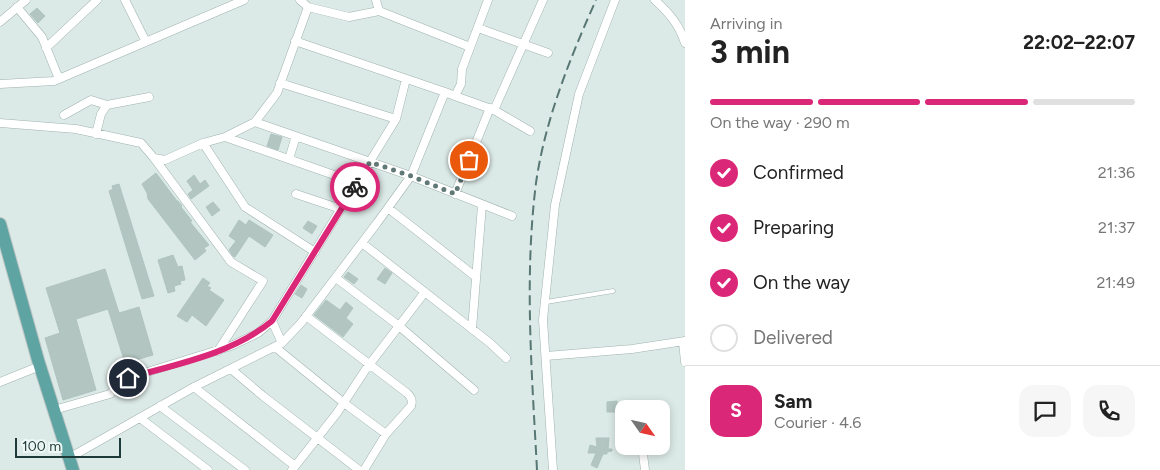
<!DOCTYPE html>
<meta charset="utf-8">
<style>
body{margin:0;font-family:Figtree,sans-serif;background:#f6f6f6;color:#222;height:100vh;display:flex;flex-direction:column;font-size:19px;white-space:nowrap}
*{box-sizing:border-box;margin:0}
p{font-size:16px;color:#767676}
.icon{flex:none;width:28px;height:28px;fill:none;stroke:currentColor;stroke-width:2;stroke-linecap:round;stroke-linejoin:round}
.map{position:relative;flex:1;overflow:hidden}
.drawer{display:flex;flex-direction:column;background:#fff;width:475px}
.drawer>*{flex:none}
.needle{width:32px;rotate:124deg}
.controls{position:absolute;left:615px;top:400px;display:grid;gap:10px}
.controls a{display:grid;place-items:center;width:55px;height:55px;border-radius:10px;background:#fff;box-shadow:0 2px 8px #0003;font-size:25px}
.scale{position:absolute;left:15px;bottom:12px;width:106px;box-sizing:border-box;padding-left:5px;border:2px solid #1d3a39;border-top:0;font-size:14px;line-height:18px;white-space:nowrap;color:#1d3a39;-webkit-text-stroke:4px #edf7f4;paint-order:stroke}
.pin{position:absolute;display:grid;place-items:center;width:42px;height:42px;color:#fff;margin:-21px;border:2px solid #fff;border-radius:50%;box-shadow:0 1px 5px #0007}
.courier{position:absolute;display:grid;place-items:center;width:50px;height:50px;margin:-25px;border:4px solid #db2777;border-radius:50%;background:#fff;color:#222;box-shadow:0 1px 6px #0007}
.headline em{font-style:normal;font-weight:700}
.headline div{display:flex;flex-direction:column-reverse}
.headline{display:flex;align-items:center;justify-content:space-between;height:85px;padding:0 25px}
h1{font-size:32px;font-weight:700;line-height:38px}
.bar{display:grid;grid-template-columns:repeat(4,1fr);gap:8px 5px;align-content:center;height:60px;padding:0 25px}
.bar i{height:6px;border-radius:4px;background:#e0e0e0}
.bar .active{background:#db2777}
.bar p{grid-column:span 4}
.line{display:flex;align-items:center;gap:12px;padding:0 25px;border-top:1px solid #e0e0e0}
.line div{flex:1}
.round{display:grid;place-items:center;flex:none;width:52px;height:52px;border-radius:15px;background:#f6f6f6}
ol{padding:0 25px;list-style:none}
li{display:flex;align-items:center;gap:15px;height:55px}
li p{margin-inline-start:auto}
li .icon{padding:5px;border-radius:50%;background:#db2777;color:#fff;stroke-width:4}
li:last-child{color:#767676}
li i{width:28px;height:28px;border:2px solid #e0e0e0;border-radius:50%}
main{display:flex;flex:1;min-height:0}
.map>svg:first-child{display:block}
.building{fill:#b2c5c1;stroke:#afc4c0}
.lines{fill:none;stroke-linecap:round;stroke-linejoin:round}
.service-casing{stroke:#9fb2af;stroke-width:5}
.minor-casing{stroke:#9fb2af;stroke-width:9}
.primary-casing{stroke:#bbc4c4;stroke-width:14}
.service{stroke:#fff;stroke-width:4}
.minor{stroke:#fff;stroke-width:8}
.primary{stroke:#5da4a2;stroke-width:12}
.rail{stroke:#577775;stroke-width:2;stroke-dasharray:10 5;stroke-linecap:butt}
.done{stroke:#607876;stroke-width:5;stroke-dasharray:0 9}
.route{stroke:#db2777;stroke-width:6}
</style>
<main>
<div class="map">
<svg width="685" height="470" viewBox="0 0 685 470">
<rect width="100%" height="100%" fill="#dceae7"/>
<!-- building -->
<path class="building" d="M37 8 45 16 38 23 30 14Z
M271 134 282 137 278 150 267 146Z
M156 173 177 201H178L182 206 181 207 192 221 190 222 209 245 204 248 206 251 195 260 148 199 147 193 142 184Z
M194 175 200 184 205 180 209 186 191 199 188 194 193 190 187 181Z
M119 184 154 296 142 299 109 191 113 189 112 186Z
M213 202 220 210 212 216 206 207Z
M239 220 246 225 249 220 273 235 265 247 249 236 235 257 233 256 229 250 236 241 229 236Z
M308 221 317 226 312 234 303 228Z
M173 255 178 267 182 266 185 280 180 281 181 284 174 286 175 291 168 293 158 260Z
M385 268 392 273 385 284 377 279Z
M105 269 119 313 139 307 153 355 125 363 108 309 76 319 96 390 63 400 45 338 60 333 46 288Z
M348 272 358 279 354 284 344 277Z
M203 278 210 283 207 286 211 288 209 290 224 300 206 326 192 315 187 322 177 316Z
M301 285 307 289 302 298 295 294Z
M326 300 340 310 346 302 353 308 346 318 353 324 343 337 314 315Z
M617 401 618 412H607V402Z
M596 438H609L608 449H612V451L607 452V454H603L597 468 591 465 596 453H588L590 445 597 447Z"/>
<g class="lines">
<defs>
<path id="service" d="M546 302 613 291"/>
<path id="minor" d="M125 0 146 42
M300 0 308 7
M376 0 379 11 470 47
M488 0 462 69 461 84 455 96 494 110 530 131
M655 0C669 13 679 24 685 43
M17 7 42 37 59 79
M379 11 349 17 308 7 277 93 255 122 411 176 445 92 455 96
M0 22 26 0
M478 28 548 53
M295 41 445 92
M46 48 97 0
M280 83 396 119
M0 84 54 81 244 0
M494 110 543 0
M64 115 91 100 107 105
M255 122 225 137 203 143 245 207 315 252
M0 123 76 129 141 143 154 158
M96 134 101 114 107 105 149 97
M225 137 357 183
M203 143 165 160 154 158 231 262 263 281 218 351
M289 159 296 136
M296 194 341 209
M455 194 490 108
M388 208 476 277
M362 243 490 343 506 358
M336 278 399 326 474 390
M306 316 407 393C411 397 413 400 411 406L386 434 364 470
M472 329 482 205
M683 342 685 362
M282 343 272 321 396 119 406 79
M275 347 344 403 386 434
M546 356 632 349 685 341
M231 369 263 396 359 470
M0 382 40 366
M194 387 295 466
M160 406 245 470
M635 407 636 409
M54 410 110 394 128 378 231 346 258 333 272 321
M140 418 208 470
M642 446 645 470
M69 458 194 387 282 343 301 323 377 223 411 176 512 216
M292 470 337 413 366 369 425 292
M553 470 543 320 555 205 579 94 615 0"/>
<path id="primary" d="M0 224 38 360 73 470"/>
</defs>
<!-- service casing -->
<use href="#service" class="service-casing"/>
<!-- minor casing -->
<use href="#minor" class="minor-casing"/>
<!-- primary casing -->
<use href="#primary" class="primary-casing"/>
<!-- service -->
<use href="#service" class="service"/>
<!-- minor -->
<use href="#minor" class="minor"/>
<!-- primary -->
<use href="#primary" class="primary"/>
<!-- rail -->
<path class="rail" d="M537 470C532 374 524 278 536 183 545 120 570 58 596 0"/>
</g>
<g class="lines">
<!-- done -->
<path class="done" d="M355 187 370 162 411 176 455 194 469 160"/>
<!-- route -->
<path class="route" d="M128 378C177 364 232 354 272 321L355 187"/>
</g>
</svg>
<div class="controls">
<a><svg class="needle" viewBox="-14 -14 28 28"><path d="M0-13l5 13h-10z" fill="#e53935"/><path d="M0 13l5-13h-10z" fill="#767676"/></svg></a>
</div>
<div class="scale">100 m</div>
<div class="pin" style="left:469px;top:160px;background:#ea580c"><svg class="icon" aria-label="bag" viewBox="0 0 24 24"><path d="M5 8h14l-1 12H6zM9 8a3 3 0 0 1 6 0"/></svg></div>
<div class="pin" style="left:128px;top:378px;background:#1f2937"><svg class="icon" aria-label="home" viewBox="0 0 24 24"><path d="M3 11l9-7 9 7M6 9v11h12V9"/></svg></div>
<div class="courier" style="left:355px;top:187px"><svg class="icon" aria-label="bike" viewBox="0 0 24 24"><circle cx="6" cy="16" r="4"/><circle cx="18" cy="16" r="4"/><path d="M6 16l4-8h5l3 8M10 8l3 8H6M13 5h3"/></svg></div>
</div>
<section class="drawer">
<div class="headline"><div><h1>3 min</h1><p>Arriving in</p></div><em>22:02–22:07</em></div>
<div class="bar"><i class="active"></i><i class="active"></i><i class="active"></i><i></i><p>On the way · 290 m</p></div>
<ol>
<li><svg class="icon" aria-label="check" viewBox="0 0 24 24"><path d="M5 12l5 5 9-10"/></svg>Confirmed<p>21:36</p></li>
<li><svg class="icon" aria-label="check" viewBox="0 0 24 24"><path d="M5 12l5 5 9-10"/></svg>Preparing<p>21:37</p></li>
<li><svg class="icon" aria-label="check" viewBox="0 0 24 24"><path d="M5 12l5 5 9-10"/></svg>On the way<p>21:49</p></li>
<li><i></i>Delivered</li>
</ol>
<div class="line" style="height:90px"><b class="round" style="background:#db2777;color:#fff">S</b><div><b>Sam</b><p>Courier · 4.6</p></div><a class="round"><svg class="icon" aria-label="chat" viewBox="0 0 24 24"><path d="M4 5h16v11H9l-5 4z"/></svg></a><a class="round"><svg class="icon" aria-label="phone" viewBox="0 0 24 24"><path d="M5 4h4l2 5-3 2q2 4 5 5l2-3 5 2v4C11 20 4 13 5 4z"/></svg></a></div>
</section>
</main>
